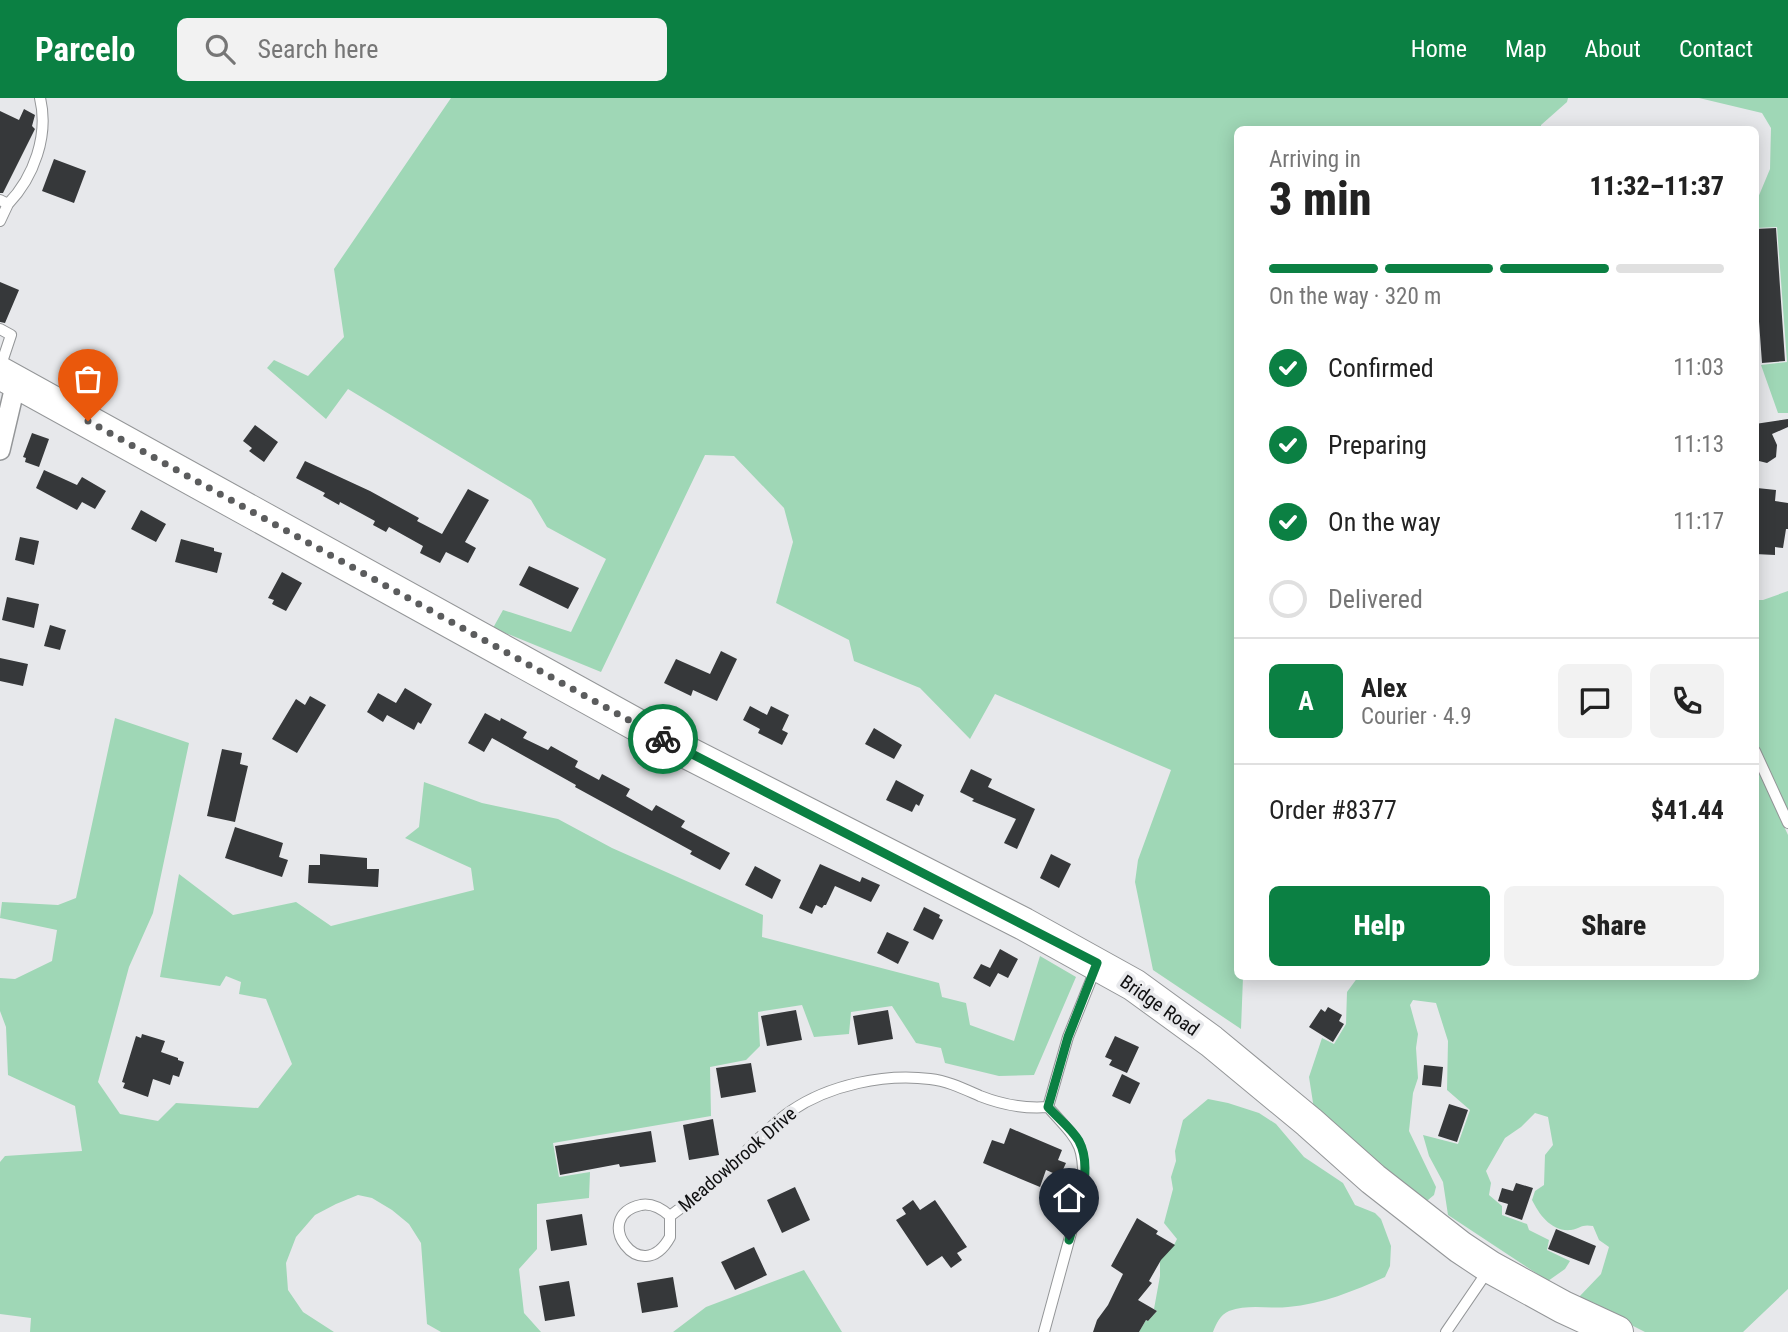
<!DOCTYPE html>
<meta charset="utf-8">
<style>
body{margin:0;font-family:"Roboto Condensed",sans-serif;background:#f2f2f2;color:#222;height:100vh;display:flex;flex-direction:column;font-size:26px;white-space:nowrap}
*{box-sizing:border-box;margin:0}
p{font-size:23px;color:#767676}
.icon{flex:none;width:38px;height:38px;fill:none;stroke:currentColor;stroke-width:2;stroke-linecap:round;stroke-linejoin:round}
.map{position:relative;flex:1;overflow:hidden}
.panel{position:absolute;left:1234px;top:28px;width:525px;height:854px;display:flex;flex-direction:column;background:#fff;border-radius:10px;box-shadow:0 4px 18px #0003}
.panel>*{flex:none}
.pin{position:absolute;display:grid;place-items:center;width:60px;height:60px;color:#fff;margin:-72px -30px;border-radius:50% 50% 50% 0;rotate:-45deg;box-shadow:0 0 7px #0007}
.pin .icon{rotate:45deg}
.courier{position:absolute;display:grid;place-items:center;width:70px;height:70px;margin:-35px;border:5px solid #0b8043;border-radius:50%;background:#fff;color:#222;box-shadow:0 2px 9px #0007}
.summary em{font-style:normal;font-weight:800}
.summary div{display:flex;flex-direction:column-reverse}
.summary{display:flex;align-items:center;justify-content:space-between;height:119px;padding:0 35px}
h1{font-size:46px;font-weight:800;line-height:52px}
.bar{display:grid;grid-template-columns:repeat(4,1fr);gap:10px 7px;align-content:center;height:84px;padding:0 35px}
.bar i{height:9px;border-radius:5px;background:#e0e0e0}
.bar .active{background:#0b8043}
.bar p{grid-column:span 4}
.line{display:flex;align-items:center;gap:18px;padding:0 35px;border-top:2px solid #e0e0e0}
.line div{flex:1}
.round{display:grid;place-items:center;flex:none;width:74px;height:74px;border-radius:10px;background:#f2f2f2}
ol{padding:0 35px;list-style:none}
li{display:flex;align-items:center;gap:21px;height:77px}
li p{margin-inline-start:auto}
li .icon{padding:7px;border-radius:50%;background:#0b8043;color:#fff;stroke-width:4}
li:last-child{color:#767676}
li i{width:38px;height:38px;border:4px solid #e0e0e0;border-radius:50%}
.primary-button{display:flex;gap:14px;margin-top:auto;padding:14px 35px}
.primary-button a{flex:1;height:80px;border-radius:10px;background:#0b8043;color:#fff;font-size:28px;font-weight:800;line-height:80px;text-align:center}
.primary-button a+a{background:#f2f2f2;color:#222}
header{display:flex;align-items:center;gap:42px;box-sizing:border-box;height:98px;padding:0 35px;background:#0b8043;color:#fff}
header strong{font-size:33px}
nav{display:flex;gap:38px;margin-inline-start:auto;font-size:24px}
.search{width:490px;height:63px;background:#f2f2f2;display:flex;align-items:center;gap:18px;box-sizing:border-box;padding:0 24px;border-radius:10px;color:#767676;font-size:26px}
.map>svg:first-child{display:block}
.green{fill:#9fd7b6}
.building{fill:#36383a}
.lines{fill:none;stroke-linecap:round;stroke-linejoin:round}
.service-casing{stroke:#949698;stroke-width:12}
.minor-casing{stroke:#949698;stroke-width:22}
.primary-casing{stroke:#949698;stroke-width:34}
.service{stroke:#fff;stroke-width:10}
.minor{stroke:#fff;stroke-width:19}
.primary{stroke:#fff;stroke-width:32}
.done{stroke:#5b5c5d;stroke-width:7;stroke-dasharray:0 12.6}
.route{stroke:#0b8043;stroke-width:9}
.labels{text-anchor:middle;stroke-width:7;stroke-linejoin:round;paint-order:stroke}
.street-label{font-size:19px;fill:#101011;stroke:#e7e8eb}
</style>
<header>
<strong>Parcelo</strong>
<div class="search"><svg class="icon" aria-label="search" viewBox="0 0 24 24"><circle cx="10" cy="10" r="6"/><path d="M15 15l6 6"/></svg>Search here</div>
<nav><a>Home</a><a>Map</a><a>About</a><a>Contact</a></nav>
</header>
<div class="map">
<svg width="1788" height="1234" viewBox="0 0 1788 1234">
<rect width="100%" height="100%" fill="#e7e8eb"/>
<!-- green -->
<path class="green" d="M451 0H1568L1567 4 1541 27V31L1237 32V878L1243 879 1241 931 1153 872 1135 784 1138 762 1171 672 995 596 970 641 920 590 854 563 849 542 776 505 793 444 784 410 734 358 705 357 601 574 493 530 503 512 571 534 606 461 547 429 531 402 348 291 326 321 267 270 274 262 308 278 344 239 334 171Z
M1699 0H1788V315H1778L1761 267 1787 264 1777 129 1755 130V107L1770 71 1771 30 1762 15Z
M1788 493V712L1755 644V502H1763Z
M115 620 189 645 153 815 129 869 98 984 120 1016 158 1023 176 1005 258 1010 292 966 266 901 239 896 241 884 226 878 220 888 160 879 179 776 233 817 296 804 331 828 474 792 471 770 405 740 419 729 424 684 482 705 558 721 612 750 763 817 762 839 939 885 942 899 966 905 970 927 1014 943 1040 858 1076 879 1034 977 999 978 945 965 941 950 916 945 892 908 851 914 849 936 814 939 802 907 758 914 760 948 746 962 710 969 711 1018 553 1045 559 1079 590 1074 589 1100 537 1106V1151L519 1171 524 1215 541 1234H441L427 1226 421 1145 409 1126 392 1112 372 1100 358 1097 336 1106 315 1117 296 1139 286 1165 288 1192 303 1214 334 1234H30L31 1220 0 1216V1064L5 1058 82 1053 75 1008 8 977 6 929 0 913V880L15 881 52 863 57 832 0 820 2 804 58 807 76 800Z
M1755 666 1788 737V1191L1743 1234H1645L1578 1200 1601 1176 1609 1149 1599 1142 1593 1128C1581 1126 1581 1130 1571 1132 1551 1134 1539 1116 1532 1102L1535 1093 1544 1087 1545 1057 1553 1047 1548 1019 1535 1015 1521 1029 1505 1040 1486 1073 1491 1085 1489 1097 1502 1108V1117L1527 1126 1529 1132 1549 1142 1547 1152 1570 1163 1565 1171 1548 1183 1448 1117 1443 1084 1429 1058 1423 1037 1458 1046 1470 1012 1447 992 1448 943 1436 905 1413 902 1410 907 1418 936 1416 950 1418 980 1413 995 1409 1033 1436 1089 1434 1097 1428 1102H1421L1314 1011 1309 979 1322 940 1334 946 1346 926 1347 894 1358 879 1755 878Z
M1208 1001 1228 1005 1259 1015 1276 1026 1304 1059 1343 1085 1355 1107 1375 1115 1381 1121 1391 1148 1390 1168 1385 1179C1354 1193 1322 1206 1288 1209 1268 1211 1248 1206 1229 1213 1220 1217 1216 1226 1213 1234H1139L1146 1222 1148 1223 1157 1213 1154 1211 1160 1178V1162L1174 1147 1177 1141 1164 1125 1173 1091 1171 1079 1176 1063 1175 1053 1183 1022Z
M804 1172 842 1234H673L706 1209Z"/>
<!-- building -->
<path class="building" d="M24 11 35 17 32 28 35 31 3 95H0V13L19 22Z
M54 61 86 73 74 105 42 93Z
M1776 130 1785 263 1762 265 1755 168V131Z
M0 184 19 192 5 225 0 224Z
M1788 321V329L1772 336 1777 347 1776 359 1767 365 1755 362V326Z
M255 327 278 344 264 364 249 353 252 350 243 343Z
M32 335 49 341 39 369 25 364 26 360 23 359Z
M305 363 370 393 419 420 417 423 442 436 468 391 489 402 465 444 476 450 468 465 446 454 440 465 420 455 423 448 389 429 386 434 373 427 375 423 340 404 339 407 323 398 325 395 296 380Z
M44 372 77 387 82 379 106 393 95 411 82 404 77 412 36 390Z
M1757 390 1776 392 1775 403 1788 405V431H1786L1783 450 1775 449V457L1755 456Z
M141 412 166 426 156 444 131 431Z
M20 439 39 443 34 467 15 462Z
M181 441 214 450V453L222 455 217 475 175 464Z
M529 468 579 490 568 511 519 487Z
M282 474 302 485 286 513 272 506 274 502 268 500Z
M7 499 39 506 34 530 2 522Z
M50 527 66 532 60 552 44 548Z
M721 553 737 561 717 603 693 592 691 598 664 585 676 561 710 576Z
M0 560 28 566 23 588 0 583Z
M405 590 432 606 421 626 418 624 414 632 387 617 383 624 367 614 378 595 396 605Z
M310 598 326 607 297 655 272 641 296 601 305 607Z
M750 608 767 617 771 608 789 617 782 632 788 635 782 647 758 635 760 631 743 622Z
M485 615 500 623 501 620 527 634 523 640 548 652 551 648 578 663 575 669 599 682 602 676 630 691 626 698 652 713 656 707 685 723 681 729 730 755 720 772 690 756 692 753 575 689 576 687 492 640 484 654 468 645Z
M874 630 902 647 894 661 865 646Z
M222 651 242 655 240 666 248 668 235 724 207 718Z
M971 671 992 681 988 689 1035 711 1017 751 1004 745 1016 721 972 703 974 701 960 694Z
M896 682 924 697 919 708 916 706 912 714 886 702Z
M235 729 283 745 279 759 288 762 282 779 225 760Z
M320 756 367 760V771H379L378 789 308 785 309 767H320Z
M1051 756 1071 766 1059 790 1040 780Z
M820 766 860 784 862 779 880 787 871 804 835 788 826 807H824L822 810 816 807 812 816 799 810Z
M755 768 781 782 772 801 745 787Z
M924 809 940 817 939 820 943 822 933 842 913 832Z
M887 834 909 844 898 866 877 855Z
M1000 851 1018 861 1008 880 998 875 990 889 973 880 981 866 990 870Z
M1328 909 1342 917 1339 923 1344 926 1333 944 1309 929 1321 911 1325 914Z
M796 912 802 942 767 948 761 918Z
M888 912 893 941 858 947 853 918Z
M142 936 165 943 161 954 178 960V962L184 964 179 979 173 977 170 987 153 981 148 999 123 990 125 985 122 984 136 938 141 940Z
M1115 938 1139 949 1127 975 1109 967 1112 962 1105 959Z
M751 965 756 994 721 1000 716 970Z
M1424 967 1443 969 1441 989 1422 987Z
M1122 976 1140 985 1130 1006 1112 998Z
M1449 1006 1468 1012 1457 1044 1438 1038Z
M713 1021 719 1057 689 1062 683 1027Z
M1010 1030 1062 1052 1058 1062 1066 1065 1060 1078 1046 1072 1040 1089 983 1065 992 1042 1004 1046Z
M651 1033 656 1064 620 1069 619 1066 560 1077 555 1048Z
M1516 1085 1533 1090 1522 1122 1505 1116 1508 1106 1498 1103 1502 1090 1513 1093Z
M795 1089 810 1122 782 1135 767 1102Z
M913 1102 920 1112 935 1102 967 1149 957 1155 962 1162 951 1170 942 1158 927 1168 896 1122 906 1116 902 1110Z
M582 1116 587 1147 551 1153 546 1122Z
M1137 1120 1158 1133 1156 1136 1175 1147 1161 1162 1149 1183 1152 1185 1138 1202 1157 1213 1148 1223 1146 1222 1139 1234H1093L1097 1222 1108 1207 1123 1176 1111 1168Z
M1556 1131 1596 1148 1589 1167 1548 1151Z
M754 1149 767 1177 735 1192 721 1164Z
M673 1179 678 1209 642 1215 637 1185Z
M569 1183 575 1218 545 1223 539 1188Z"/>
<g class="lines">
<defs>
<path id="service" d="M0 102 8 106 0 123
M8 106C34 79 49 37 40 0
M0 231 11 237 0 270
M1755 653 1788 725
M670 1118V1139C641 1192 589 1118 641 1107 652 1105 662 1111 670 1118 690 1103 710 1089 728 1071 749 1052 767 1029 791 1013 829 987 885 975 930 981 948 983 964 991 980 998 1003 1007 1024 1011 1048 1009
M1044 1234 1083 1091C1085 1044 1078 1043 1048 1009L1068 939 1095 872
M1446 1234 1487 1174"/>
<path id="minor" d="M0 352 16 284"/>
<path id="primary" d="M0 275 686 654 1024 826 1134 887 1211 943 1309 1024 1373 1081 1460 1149 1490 1169 1563 1209 1617 1234"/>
</defs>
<!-- service casing -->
<use href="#service" class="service-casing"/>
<!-- minor casing -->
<use href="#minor" class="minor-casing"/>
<!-- primary casing -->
<use href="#primary" class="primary-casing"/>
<!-- service -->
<use href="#service" class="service"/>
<!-- minor -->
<use href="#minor" class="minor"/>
<!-- primary -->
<use href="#primary" class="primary"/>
</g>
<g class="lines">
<!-- done -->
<path class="done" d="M88 323 663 641"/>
<!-- route -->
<path class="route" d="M663 641 1097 865 1068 939 1048 1009C1057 1019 1072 1031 1079 1043 1094 1071 1077 1114 1069 1142"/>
</g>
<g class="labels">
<!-- street labels -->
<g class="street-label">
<text transform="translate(1160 907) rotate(35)" y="7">Bridge Road</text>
<text transform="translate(737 1061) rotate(-41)" y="7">Meadowbrook Drive</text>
</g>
</g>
</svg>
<div class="pin" style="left:88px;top:323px;background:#ea580c"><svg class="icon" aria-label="bag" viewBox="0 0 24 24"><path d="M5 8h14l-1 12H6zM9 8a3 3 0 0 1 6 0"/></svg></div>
<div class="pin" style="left:1069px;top:1142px;background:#1f2937"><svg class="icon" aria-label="home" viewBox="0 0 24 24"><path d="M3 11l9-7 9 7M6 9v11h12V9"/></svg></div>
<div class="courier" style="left:663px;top:641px"><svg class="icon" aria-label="bike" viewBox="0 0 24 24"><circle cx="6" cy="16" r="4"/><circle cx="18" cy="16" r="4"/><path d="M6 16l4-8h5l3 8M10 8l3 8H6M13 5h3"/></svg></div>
<section class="panel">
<div class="summary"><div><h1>3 min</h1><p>Arriving in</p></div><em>11:32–11:37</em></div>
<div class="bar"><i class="active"></i><i class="active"></i><i class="active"></i><i></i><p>On the way · 320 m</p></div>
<ol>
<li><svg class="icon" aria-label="check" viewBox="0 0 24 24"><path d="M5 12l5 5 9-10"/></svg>Confirmed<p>11:03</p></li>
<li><svg class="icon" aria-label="check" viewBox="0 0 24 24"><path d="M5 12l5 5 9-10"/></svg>Preparing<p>11:13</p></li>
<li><svg class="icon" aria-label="check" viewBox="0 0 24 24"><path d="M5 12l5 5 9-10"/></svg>On the way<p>11:17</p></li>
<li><i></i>Delivered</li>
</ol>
<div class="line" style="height:126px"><b class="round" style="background:#0b8043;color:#fff">A</b><div><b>Alex</b><p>Courier · 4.9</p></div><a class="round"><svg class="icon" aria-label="chat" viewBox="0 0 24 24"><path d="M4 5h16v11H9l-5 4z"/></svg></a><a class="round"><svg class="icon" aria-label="phone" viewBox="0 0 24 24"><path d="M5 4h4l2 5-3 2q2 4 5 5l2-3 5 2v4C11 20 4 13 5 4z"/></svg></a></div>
<div class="line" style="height:91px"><div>Order #8377</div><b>$41.44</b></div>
<div class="primary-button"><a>Help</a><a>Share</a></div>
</section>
</div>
